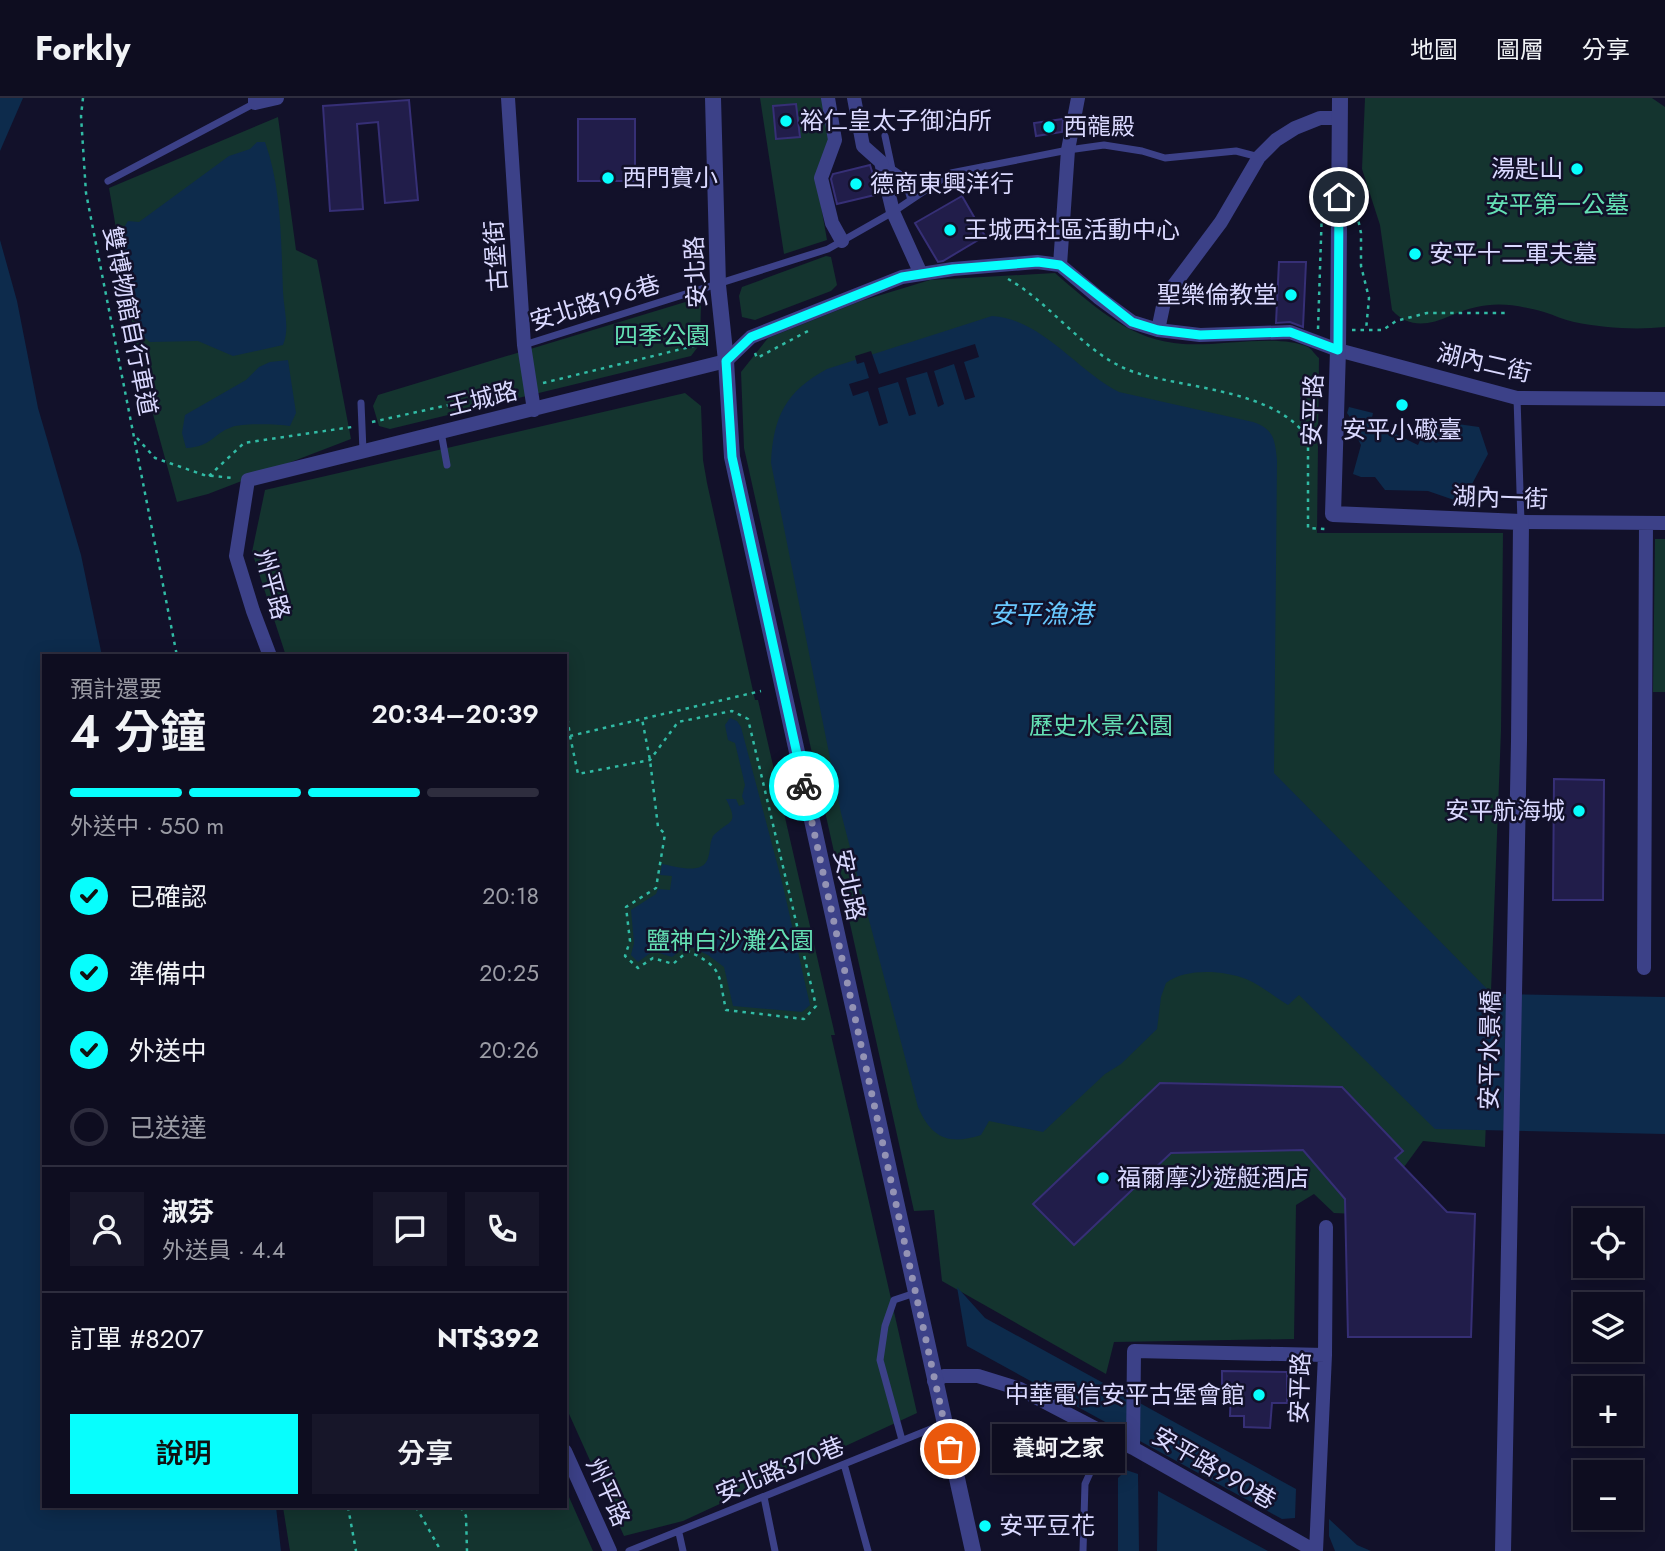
<!DOCTYPE html>
<html lang="zh-TW">
<meta charset="utf-8">
<style>
body{margin:0;font-family:Jost,"Noto Sans TC",sans-serif;background:#171629;color:#f1f3f6;height:100vh;display:flex;flex-direction:column;font-size:26px;white-space:nowrap}
*{box-sizing:border-box;margin:0}
p{font-size:23px;color:#9b9ca5}
.icon{flex:none;width:38px;height:38px;fill:none;stroke:currentColor;stroke-width:2;stroke-linecap:round;stroke-linejoin:round}
.map{position:relative;flex:1;overflow:hidden}
.side{position:absolute;left:42px;top:556px;width:525px;height:854px;display:flex;flex-direction:column;background:#0e0d20;border-radius:0px;box-shadow:0 4px 18px #0003,0 0 0 2px #2e2d3e}
.side>*{flex:none}
.controls{position:absolute;left:1573px;top:1110px;display:grid;gap:14px}
.controls a{display:grid;place-items:center;width:70px;height:70px;border-radius:0px;background:#0e0d20;box-shadow:0 4px 18px #0003,0 0 0 2px #2e2d3e;font-size:35px}
.pin{position:absolute;display:grid;place-items:center;width:60px;height:60px;color:#fff;margin:-30px;border:4px solid #fff;border-radius:50%;box-shadow:0 2px 7px #0007}
.courier{position:absolute;display:grid;place-items:center;width:70px;height:70px;margin:-35px;border:5px solid #07fefd;border-radius:50%;background:#fff;color:#222;box-shadow:0 2px 9px #0007}
.bubble{position:absolute;height:49px;border-radius:0px;background:#0e0d20;box-shadow:0 4px 18px #0003,0 0 0 2px #2e2d3e;font-size:23px;font-weight:600;line-height:49px;text-align:center}
.head em{font-style:normal;font-weight:600}
.head div{display:flex;flex-direction:column-reverse}
.head{display:flex;align-items:center;justify-content:space-between;height:119px;padding:0 28px}
h1{font-size:46px;font-weight:600;line-height:52px}
.bar{display:grid;grid-template-columns:repeat(4,1fr);gap:10px 7px;align-content:center;height:84px;padding:0 28px}
.bar i{height:9px;border-radius:5px;background:#2e2d3e}
.bar .selected{background:#07fefd}
.bar p{grid-column:span 4}
.line{display:flex;align-items:center;gap:18px;padding:0 28px;border-top:2px solid #2e2d3e}
.line div{flex:1}
.round{display:grid;place-items:center;flex:none;width:74px;height:74px;border-radius:0px;background:#171629}
ol{padding:0 28px;list-style:none}
li{display:flex;align-items:center;gap:21px;height:77px}
li p{margin-inline-start:auto}
li .icon{padding:7px;border-radius:50%;background:#07fefd;color:#111;stroke-width:4}
li:last-child{color:#9b9ca5}
li i{width:38px;height:38px;border:4px solid #2e2d3e;border-radius:50%}
.button{display:flex;gap:14px;margin-top:auto;padding:14px 28px}
.button a{flex:1;height:80px;border-radius:0px;background:#07fefd;color:#111;font-size:28px;font-weight:600;line-height:80px;text-align:center}
.button a+a{background:#171629;color:#f1f3f6}
header{display:flex;align-items:center;gap:42px;box-sizing:border-box;height:98px;padding:0 35px;background:#0e0d20;border-bottom:2px solid #2e2d3e}
header strong{font-size:33px}
nav{display:flex;gap:38px;margin-inline-start:auto;font-size:24px}
.map>svg:first-child{display:block}
.green{fill:#14342f}
.water{fill:#0d2b4c}
.pier{fill:#12112a}
.building{fill:#211d4a;stroke:#362f76;stroke-width:2}
.lines{fill:none;stroke-linecap:round;stroke-linejoin:round}
.path{stroke:#31bba5;stroke-width:2.5;stroke-dasharray:3.5 5;stroke-linecap:butt}
.service{stroke:#3c4188;stroke-width:7}
.minor{stroke:#3c4188;stroke-width:14}
.tertiary{stroke:#3c4188;stroke-width:16}
.done{stroke:#9493b4;stroke-width:7;stroke-dasharray:0 12.6}
.route{stroke:#07fefd;stroke-width:9}
.poi-dot{fill:#07fefd;stroke:#12112a;stroke-width:2.5}
.labels{text-anchor:middle;stroke-width:5;stroke-linejoin:round;paint-order:stroke}
.poi-label{font-size:24px;fill:#dad9ff;stroke:#12112a;text-anchor:start}
.park-label{font-size:24px;fill:#64e0b4;stroke:#12112a}
.street-label{font-size:24px;fill:#dad9ff;stroke:#12112a}
.water-label{font-size:26px;font-style:italic;fill:#68c8fe;stroke:#12112a}
</style>
<header>
<strong>Forkly</strong>
<nav><a>地圖</a><a>圖層</a><a>分享</a></nav>
</header>
<div class="map">
<svg width="1665" height="1453" viewBox="0 0 1665 1453">
<rect width="100%" height="100%" fill="#12112a"/>
<!-- green -->
<path class="green" d="M760 0H822L830 49 816 79 827 142 784 156Z
M1365 0H1652L1665 9V229C1636 232 1603 230 1574 224 1564 222 1554 217 1544 214 1507 204 1485 203 1450 218 1429 227 1409 231 1392 212L1380 127 1362 71Z
M278 19 296 152 317 162 351 341 208 396 177 404 140 269 109 90Z
M826 158 831 159 837 187 831 193 755 222 742 219 739 198 742 189Z
M1055 175C1090 205 1126 239 1174 245 1210 251 1276 234 1308 249 1312 251 1315 257 1319 260L1317 435H1503L1501 633 1485 1049 1423 1043 1404 1069 1356 1116 1334 1115 1314 1096 1296 1107 1294 1241 1114 1244 1106 1276 942 1183 934 1112 914 1113 744 350 741 274 768 240 861 203 930 182Z
M692 202 701 205 700 246 691 258 390 331 379 328 373 308 378 297Z
M685 295 701 308 703 362 707 385 755 602H758L835 937H831L917 1315 683 1423 624 1438 565 1307V558H286L252 454 265 392Z
M1655 441H1665V594H1653Z
M565 1390 593 1453H290L283 1409H565Z"/>
<!-- water -->
<path class="water" d="M0 0H23L0 53Z
M257 44H265C282 91 281 145 283 194 284 213 290 230 283 247L233 258 198 243 150 244 142 238 115 144 128 123 139 124 229 58 250 51Z
M0 142 17 203 38 310 81 457 102 558H44V1409H276L281 1453H0Z
M992 218C1042 221 1077 273 1119 294L1253 324C1274 331 1275 342 1277 362L1274 675 1492 896 1665 899V1036L1435 1031 1299 897 1288 907C1274 898 1260 887 1246 881 1223 872 1185 870 1166 885L1161 899 1157 931 1121 966 1105 976 1043 1034 989 1023 981 1037C949 1047 932 1041 918 1009L841 715 771 365C773 319 786 293 827 271Z
M288 262 296 315 290 328C278 326 243 325 232 329 212 336 212 349 186 350L182 335 185 317 246 282 259 269 270 264Z
M1349 309 1373 315 1371 324 1418 347 1429 322 1479 329 1488 356 1472 386 1454 402 1428 393 1385 392 1375 379H1361L1353 376 1361 347C1355 337 1354 323 1347 315Z
M730 620 737 623 741 629 783 788 810 907 802 914 733 908 724 869 708 857 687 847 672 859 653 853 638 864 631 857 634 845 631 812 656 796 658 791 670 792 672 778 660 777 662 766C675 768 703 778 708 760 711 752 709 746 713 738 729 721 740 728 726 701H736L739 708 745 706 742 698 745 687 735 645 728 642 725 627Z
M957 1189 985 1220 1296 1391 1295 1420 1282 1421 967 1248Z
M1126 1372 1138 1376 1139 1453H1118V1380Z
M1158 1393 1268 1453H1157Z
M1329 1421 1357 1447 1371 1453H1335L1329 1438Z"/>
<!-- pier -->
<path class="pier" d="M975 246 979 259 964 264 975 299 965 302 954 266 934 273 944 306 938 309 927 274 906 280 916 316 909 318 898 284 878 290 888 325 879 328 868 293 853 298 849 286 869 280 864 264 857 266 855 258 871 253 879 276Z"/>
<!-- building -->
<path class="building" d="M409 2 418 102 385 105 378 24 357 26 363 111 330 113 323 8Z
M796 6 800 39 776 41 773 8Z
M578 21H635V83H578Z
M1063 21 1062 34 1036 38 1034 25Z
M870 67 879 96 837 106 831 81 833 76Z
M962 98 985 138 943 163 938 164 915 125Z
M1279 164H1306L1303 229 1290 224 1276 225Z
M1554 681 1604 682 1603 802H1553Z
M1160 985 1342 989 1403 1053 1395 1060 1447 1114 1475 1116 1471 1239H1348L1345 1101 1303 1052 1171 1055 1074 1147 1033 1106Z
M1222 1273 1287 1274V1305H1272L1270 1330 1244 1329V1318H1230L1231 1290H1222Z"/>
<g class="lines">
<!-- path -->
<path class="path" d="M83 0 81 18 86 95 177 558
M1355 107 1361 135V168L1369 200 1366 232
M1008 181C1053 206 1087 260 1137 275 1189 291 1275 292 1308 340V430L1325 431
M1318 231 1322 111
M1352 232H1383L1396 223 1427 215H1505
M755 255 757 260 808 233
M543 285 694 248 709 241
M372 324 516 292
M137 340 155 360 204 377 233 380
M209 378 244 345 352 329
M565 625 568 624 570 638 761 593
M570 638 578 676 650 662 678 624 732 613 748 621 816 908 804 921 726 912C718 876 724 870 688 853L673 866 653 860 638 870 625 858 630 843 626 809 656 790 665 736 658 729 650 662 642 621
M348 1409 356 1453
M416 1409 441 1453
M461 1409 466 1418 467 1453"/>
<!-- service -->
<path class="service" d="M885 38 892 71 904 79 911 102
M108 83 255 5
M524 247 828 151 893 114 951 75 1068 52 1104 47 1142 53 1165 60 1236 53 1259 59
M1517 300 1521 424
M361 305 363 353
M441 334 447 367
M902 1342 880 1262 885 1228 894 1202 915 1195
M844 1366 868 1453
M764 1399 775 1453
M679 1435 683 1453
M629 1453 943 1326
M1083 1453 1085 1386 1107 1337"/>
<!-- minor -->
<path class="minor" d="M255 0V5L277 0
M508 0 524 247 534 312
M828 0 835 42 821 80 832 125 842 143
M854 0 863 48 881 64 893 114 921 176
M1060 167 1068 52 1078 0
M1158 232 1165 199 1221 124 1259 59 1276 42 1295 30 1320 20H1340
M1521 424 1665 425
M270 558 253 513 236 458 248 382 726 263 751 239 902 179 953 171 1037 164 1060 167 1098 199 1132 224 1158 232 1200 237 1290 234 1338 252 1517 300 1665 301
M1644 870 1646 425
M934 1283 944 1278H978L1020 1291 1133 1350 1315 1453
M1133 1350 1134 1253 1325 1257
M565 1353 610 1453
M1316 1453 1325 1257 1326 1129"/>
<!-- tertiary -->
<path class="tertiary" d="M713 0 718 187 726 263 732 359 973 1453
M1340 0 1338 252 1333 416 1521 424 1519 643 1503 1453"/>
</g>
<g class="lines">
<!-- done -->
<path class="done" d="M804 688 950 1351"/>
<!-- route -->
<path class="route" d="M804 688 732 359 726 263 751 239 902 179 953 171 1038 164 1060 167 1132 224 1158 232 1200 237 1290 234 1338 252 1339 99"/>
</g>
<!-- markers -->
<g class="poi-dot">
<circle cx="786" cy="23" r="7"/>
<circle cx="1049" cy="29" r="7"/>
<circle cx="1577" cy="71" r="7"/>
<circle cx="608" cy="80" r="7"/>
<circle cx="856" cy="86" r="7"/>
<circle cx="950" cy="132" r="7"/>
<circle cx="1415" cy="156" r="7"/>
<circle cx="1291" cy="197" r="7"/>
<circle cx="1402" cy="307" r="7"/>
<circle cx="1579" cy="713" r="7"/>
<circle cx="1103" cy="1080" r="7"/>
<circle cx="1259" cy="1297" r="7"/>
<circle cx="985" cy="1428" r="7"/>
</g>
<g class="labels">
<!-- poi labels -->
<g class="poi-label">
<text x="800" y="31">裕仁皇太子御泊所</text>
<text x="1063" y="37">西㡣殿</text>
<text x="1563" y="79" text-anchor="end">湯匙山</text>
<text x="622" y="88">西門實小</text>
<text x="870" y="94">德商東興洋行</text>
<text x="964" y="140">王城西社區活動中心</text>
<text x="1429" y="164">安平十二軍夫墓</text>
<text x="1277" y="205" text-anchor="end">聖樂倫教堂</text>
<text x="1402" y="340" text-anchor="middle">安平小礮臺</text>
<text x="1565" y="721" text-anchor="end">安平航海城</text>
<text x="1117" y="1088">福爾摩沙遊艇酒店</text>
<text x="1245" y="1305" text-anchor="end">中華電信安平古堡會館</text>
<text x="999" y="1436">安平豆花</text>
</g>
<!-- park labels -->
<g class="park-label">
<text x="1557" y="115">安平第一公墓</text>
<text x="662" y="246">四季公園</text>
<text x="1101" y="636">歷史水景公園</text>
<text x="730" y="851">鹽神白沙灘公園</text>
</g>
<!-- street labels -->
<g class="street-label">
<text transform="translate(496 158) rotate(-94)" y="8">古堡街</text>
<text transform="translate(696 174) rotate(-93)" y="8">安北路</text>
<text transform="translate(595 205) rotate(-17)" y="8">安北路196巷</text>
<text transform="translate(130 223) rotate(79)" y="8">雙博物館自行車道</text>
<text transform="translate(1484 265) rotate(13)" y="8">湖內二街</text>
<text transform="translate(482 301) rotate(-14)" y="8">王城路</text>
<text transform="translate(1313 312) rotate(-88)" y="8">安平路</text>
<text transform="translate(1500 400) rotate(2)" y="8">湖內一街</text>
<text transform="translate(272 486) rotate(75)" y="8">州平路</text>
<text transform="translate(849 787) rotate(78)" y="8">安北路</text>
<text transform="translate(1490 952) rotate(-89)" y="8">安平水景橋</text>
<text transform="translate(1300 1290) rotate(-88)" y="8">安平路</text>
<text transform="translate(1214 1370) rotate(30)" y="8">安平路990巷</text>
<text transform="translate(780 1372) rotate(-22)" y="8">安北路370巷</text>
<text transform="translate(608 1394) rotate(66)" y="8">州平路</text>
</g>
<!-- water labels -->
<g class="water-label">
<text x="1041" y="525">安平漁港</text>
</g>
</g>
</svg>
<div class="controls">
<a><svg class="icon" aria-label="locate" viewBox="0 0 24 24"><circle cx="12" cy="12" r="6"/><path d="M12 2v4M12 18v4M2 12h4M18 12h4"/></svg></a>
<a><svg class="icon" aria-label="layers" viewBox="0 0 24 24"><path d="M12 4l9 5-9 5-9-5zM3 14l9 5 9-5"/></svg></a>
<a>+</a>
<a>−</a>
</div>
<div class="pin" style="left:950px;top:1351px;background:#ea580c"><svg class="icon" aria-label="bag" viewBox="0 0 24 24"><path d="M5 8h14l-1 12H6zM9 8a3 3 0 0 1 6 0"/></svg></div>
<div class="pin" style="left:1339px;top:99px;background:#1f2937"><svg class="icon" aria-label="home" viewBox="0 0 24 24"><path d="M3 11l9-7 9 7M6 9v11h12V9"/></svg></div>
<div class="courier" style="left:804px;top:688px"><svg class="icon" aria-label="bike" viewBox="0 0 24 24"><circle cx="6" cy="16" r="4"/><circle cx="18" cy="16" r="4"/><path d="M6 16l4-8h5l3 8M10 8l3 8H6M13 5h3"/></svg></div>
<div class="bubble" style="left:992px;top:1326px;width:133px">養蚵之家</div>
<section class="side">
<div class="head"><div><h1>4 分鐘</h1><p>預計還要</p></div><em>20:34–20:39</em></div>
<div class="bar"><i class="selected"></i><i class="selected"></i><i class="selected"></i><i></i><p>外送中 · 550 m</p></div>
<ol>
<li><svg class="icon" aria-label="check" viewBox="0 0 24 24"><path d="M5 12l5 5 9-10"/></svg>已確認<p>20:18</p></li>
<li><svg class="icon" aria-label="check" viewBox="0 0 24 24"><path d="M5 12l5 5 9-10"/></svg>準備中<p>20:25</p></li>
<li><svg class="icon" aria-label="check" viewBox="0 0 24 24"><path d="M5 12l5 5 9-10"/></svg>外送中<p>20:26</p></li>
<li><i></i>已送達</li>
</ol>
<div class="line" style="height:126px"><a class="round"><svg class="icon" aria-label="person" viewBox="0 0 24 24"><circle cx="12" cy="8" r="4"/><path d="M4 21q1-7 8-7t8 7"/></svg></a><div><b>淑芬</b><p>外送員 · 4.4</p></div><a class="round"><svg class="icon" aria-label="chat" viewBox="0 0 24 24"><path d="M4 5h16v11H9l-5 4z"/></svg></a><a class="round"><svg class="icon" aria-label="phone" viewBox="0 0 24 24"><path d="M5 4h4l2 5-3 2q2 4 5 5l2-3 5 2v4C11 20 4 13 5 4z"/></svg></a></div>
<div class="line" style="height:91px"><div>訂單 #8207</div><b>NT$392</b></div>
<div class="button"><a>說明</a><a>分享</a></div>
</section>
</div>
